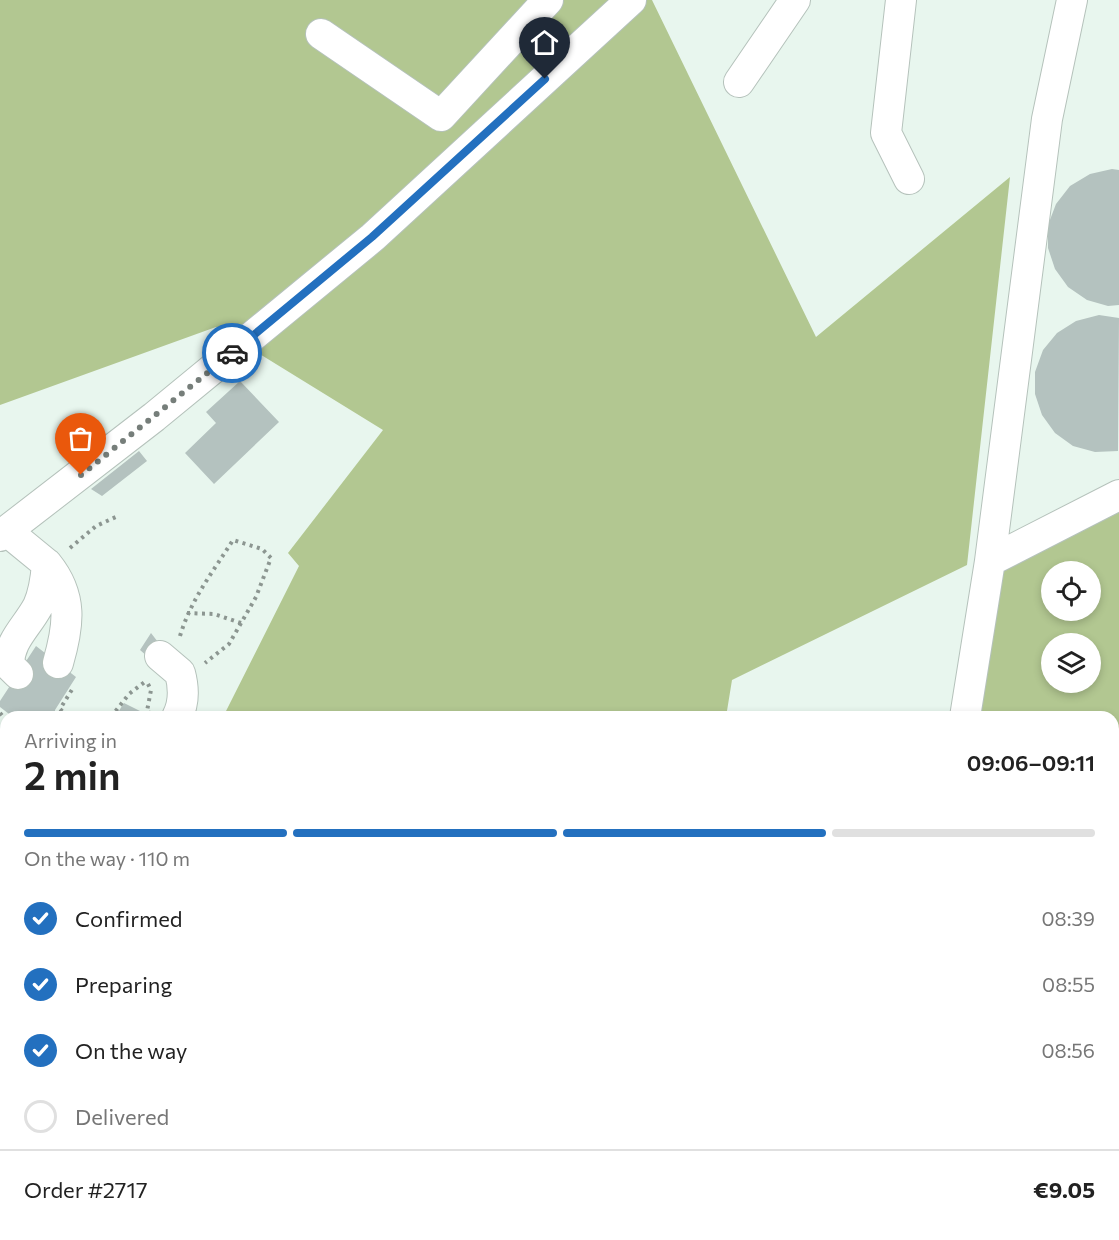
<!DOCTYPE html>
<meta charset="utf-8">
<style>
body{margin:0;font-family:Commissioner,sans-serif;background:#f6f6f6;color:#222;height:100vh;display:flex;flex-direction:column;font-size:22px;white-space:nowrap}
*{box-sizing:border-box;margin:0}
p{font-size:20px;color:#767676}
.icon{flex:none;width:33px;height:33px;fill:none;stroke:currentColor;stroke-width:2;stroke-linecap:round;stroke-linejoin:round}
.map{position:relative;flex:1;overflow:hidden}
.panel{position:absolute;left:0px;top:711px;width:1119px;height:530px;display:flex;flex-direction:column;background:#fff;border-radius:18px 18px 0 0;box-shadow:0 3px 9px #0003}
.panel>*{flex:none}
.fabs{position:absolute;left:1041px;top:561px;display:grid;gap:12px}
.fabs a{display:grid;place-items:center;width:60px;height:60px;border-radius:50%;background:#fff;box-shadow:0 3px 9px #0003;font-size:30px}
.pin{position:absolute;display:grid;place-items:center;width:51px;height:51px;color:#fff;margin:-62px -26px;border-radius:50% 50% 50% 0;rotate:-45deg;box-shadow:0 0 6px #0007}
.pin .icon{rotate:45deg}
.courier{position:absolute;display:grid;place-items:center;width:60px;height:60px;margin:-30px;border:4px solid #2370bf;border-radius:50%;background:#fff;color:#222;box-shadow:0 2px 8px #0007}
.head em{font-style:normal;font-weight:600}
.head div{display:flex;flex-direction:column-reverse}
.head{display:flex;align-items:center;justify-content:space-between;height:102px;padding:0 24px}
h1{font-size:39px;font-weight:600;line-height:45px}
.bar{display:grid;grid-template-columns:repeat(4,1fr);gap:9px 6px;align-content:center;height:72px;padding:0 24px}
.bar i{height:8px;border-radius:4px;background:#e0e0e0}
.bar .selected{background:#2370bf}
.bar p{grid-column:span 4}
.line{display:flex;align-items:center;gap:15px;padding:0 24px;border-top:2px solid #e0e0e0}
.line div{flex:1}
ol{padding:0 24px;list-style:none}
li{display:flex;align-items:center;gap:18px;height:66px}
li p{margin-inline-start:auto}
li .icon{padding:6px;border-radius:50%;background:#2370bf;color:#fff;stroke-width:4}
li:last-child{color:#767676}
li i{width:33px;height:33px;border:3px solid #e0e0e0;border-radius:50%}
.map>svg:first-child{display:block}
.green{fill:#b2c791;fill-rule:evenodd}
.building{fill:#b4c2bf}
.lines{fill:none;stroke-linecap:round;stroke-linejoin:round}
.minor-casing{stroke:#b5c2bb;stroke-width:32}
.path{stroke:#8c9691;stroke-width:4;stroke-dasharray:3 4.5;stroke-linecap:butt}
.minor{stroke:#fff;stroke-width:30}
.done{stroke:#767e7a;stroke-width:6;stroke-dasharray:0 10.8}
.route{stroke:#2370bf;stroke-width:8}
</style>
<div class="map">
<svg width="1119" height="1240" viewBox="0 0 1119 1240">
<rect width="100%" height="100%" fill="#e8f6ee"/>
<!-- green -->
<path class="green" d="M0 0H652L816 337 1010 177 967 565 732 680 726 717H223L299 566 288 553 383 430 216 327 0 405Z
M1119 495V1240H538L534 1235 1113 1234V717H965L990 561ZM1052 572H1090V610H1052ZM1052 644H1090V682H1052Z"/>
<!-- building -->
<path class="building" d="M1112 169 1119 170V305L1108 306 1087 300 1068 287 1055 269 1048 248V225L1056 204 1070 186 1090 174Z
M1099 315 1119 318 1118 451 1095 452 1073 446 1055 433 1042 415 1035 394V372L1043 350 1057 333 1076 321Z
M240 381 279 422 214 484 185 453 216 423 206 412Z
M139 451 147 461 102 496 91 489Z
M151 633 164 650 155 663 140 650Z
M36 646 76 677 55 710V717H13L0 707V701Z
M124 703 152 717H115Z
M3 903 6 904V968L0 966V911Z
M0 1202 6 1205V1234H11L8 1240H0Z
M40 1234H64L78 1240H38Z
M155 1234 169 1240H107L92 1235Z"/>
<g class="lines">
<defs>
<path id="minor" d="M901 0 886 133 909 179
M321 34 441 116 548 0
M739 82 795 0
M8 532 47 564C46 577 44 593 38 606 27 627 9 640 9 665L18 674
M0 536 154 417 373 237 631 0
M990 561 1119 495
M47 564C73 596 69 625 58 663
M160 656 180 673C184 688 184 704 177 717
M965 717 990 561 1047 119 1072 0
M0 883 3 876
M0 1176 6 1165
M220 1234 234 1240
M534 1234 538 1240
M967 1234 968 1240"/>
</defs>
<!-- minor casing -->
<use href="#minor" class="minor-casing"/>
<!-- path -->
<path class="path" d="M70 548 96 526 118 516
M187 613 214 614 241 623
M180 636C191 599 213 572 233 540L262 549 271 558 256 597 229 644 205 663
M148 684 151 690 147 711 150 713
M0 713 6 720
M61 717 64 713 60 709 73 688
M111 717 129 694 146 681
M0 742 6 728"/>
<!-- minor -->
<use href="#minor" class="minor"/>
</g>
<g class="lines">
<!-- done -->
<path class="done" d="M81 475 232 353"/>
<!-- route -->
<path class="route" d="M232 353 372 237 545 79"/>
</g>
</svg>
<div class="fabs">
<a><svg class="icon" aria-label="locate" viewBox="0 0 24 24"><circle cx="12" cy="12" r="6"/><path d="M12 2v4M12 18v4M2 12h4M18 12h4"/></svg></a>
<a><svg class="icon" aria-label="layers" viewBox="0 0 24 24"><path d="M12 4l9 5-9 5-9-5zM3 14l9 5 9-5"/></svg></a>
</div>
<div class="pin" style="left:81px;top:475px;background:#ea580c"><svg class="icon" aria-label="bag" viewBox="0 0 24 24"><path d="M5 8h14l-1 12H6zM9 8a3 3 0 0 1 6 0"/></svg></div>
<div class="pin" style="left:545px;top:79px;background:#1f2937"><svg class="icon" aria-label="home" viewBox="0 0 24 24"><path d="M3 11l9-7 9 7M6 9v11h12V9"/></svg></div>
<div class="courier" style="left:232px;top:353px"><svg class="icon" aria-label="car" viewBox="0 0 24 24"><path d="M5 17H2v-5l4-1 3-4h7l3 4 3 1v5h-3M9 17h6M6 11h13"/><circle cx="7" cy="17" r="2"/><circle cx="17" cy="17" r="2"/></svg></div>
<section class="panel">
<div class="head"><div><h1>2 min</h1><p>Arriving in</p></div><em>09:06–09:11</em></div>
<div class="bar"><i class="selected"></i><i class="selected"></i><i class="selected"></i><i></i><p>On the way · 110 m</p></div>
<ol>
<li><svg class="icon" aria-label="check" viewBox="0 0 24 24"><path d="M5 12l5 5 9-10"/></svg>Confirmed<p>08:39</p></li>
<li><svg class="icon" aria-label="check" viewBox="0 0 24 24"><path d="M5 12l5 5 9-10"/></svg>Preparing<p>08:55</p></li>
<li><svg class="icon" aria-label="check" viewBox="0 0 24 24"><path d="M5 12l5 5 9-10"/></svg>On the way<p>08:56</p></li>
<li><i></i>Delivered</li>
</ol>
<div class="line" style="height:78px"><div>Order #2717</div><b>€9.05</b></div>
</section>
</div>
